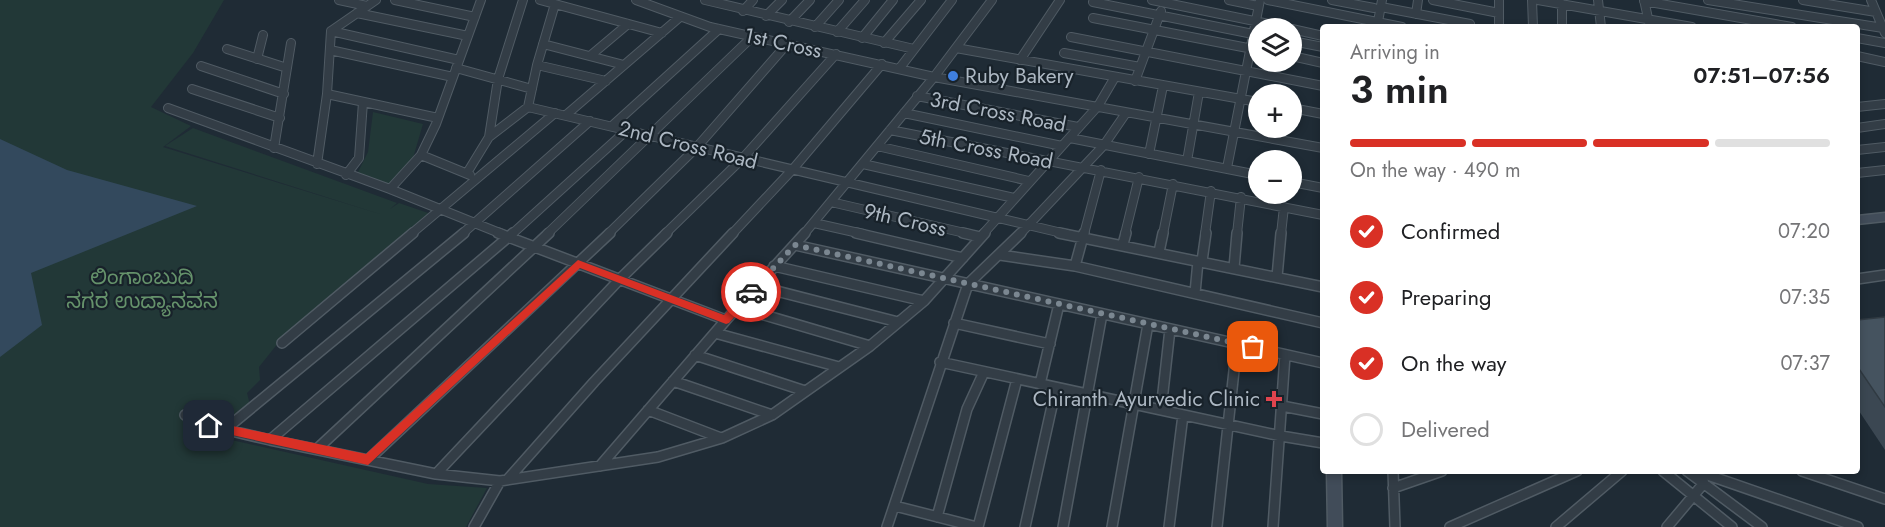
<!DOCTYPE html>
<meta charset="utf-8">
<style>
body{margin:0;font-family:Jost,"Noto Sans Kannada",sans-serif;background:#f6f6f6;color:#202124;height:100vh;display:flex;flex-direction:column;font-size:22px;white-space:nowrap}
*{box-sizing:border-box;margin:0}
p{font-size:20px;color:#757577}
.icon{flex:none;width:33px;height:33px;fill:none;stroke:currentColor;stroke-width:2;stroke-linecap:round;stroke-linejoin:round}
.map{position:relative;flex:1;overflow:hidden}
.side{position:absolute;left:1320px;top:24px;width:540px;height:450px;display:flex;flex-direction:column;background:#fff;border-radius:6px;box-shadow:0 3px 9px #0003}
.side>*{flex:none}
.buttons{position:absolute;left:1248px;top:18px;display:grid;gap:12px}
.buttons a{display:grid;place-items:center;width:54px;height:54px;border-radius:50%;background:#fff;box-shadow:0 3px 9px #0003;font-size:30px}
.pin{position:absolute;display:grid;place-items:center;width:51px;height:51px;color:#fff;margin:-26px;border-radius:12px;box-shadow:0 3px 9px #0006}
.courier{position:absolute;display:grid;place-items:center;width:60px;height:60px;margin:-30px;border:4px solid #d93025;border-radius:50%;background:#fff;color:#222;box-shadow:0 2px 8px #0007}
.summary em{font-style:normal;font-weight:600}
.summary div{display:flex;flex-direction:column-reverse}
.summary{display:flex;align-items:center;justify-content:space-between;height:102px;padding:0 30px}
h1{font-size:39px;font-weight:600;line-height:45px}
.bar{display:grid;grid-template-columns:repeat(4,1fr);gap:9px 6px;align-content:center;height:72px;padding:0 30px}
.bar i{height:8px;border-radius:4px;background:#e0e0e0}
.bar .current{background:#d93025}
.bar p{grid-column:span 4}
ol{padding:0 30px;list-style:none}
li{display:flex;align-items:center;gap:18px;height:66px}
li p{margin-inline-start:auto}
li .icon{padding:6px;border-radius:50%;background:#d93025;color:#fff;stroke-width:4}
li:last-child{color:#757577}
li i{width:33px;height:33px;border:3px solid #e0e0e0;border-radius:50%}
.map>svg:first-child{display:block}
.green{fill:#223837}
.water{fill:#33495d}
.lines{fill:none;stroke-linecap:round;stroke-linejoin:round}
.street-far1-casing{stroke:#505b64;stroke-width:10}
.street-casing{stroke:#505b64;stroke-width:12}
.secondary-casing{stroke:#505b64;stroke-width:3}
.street-far1{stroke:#333d46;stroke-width:8}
.street{stroke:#333d46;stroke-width:9}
.secondary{fill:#414c59;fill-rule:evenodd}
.wall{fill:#3b4752}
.building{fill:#45535f;stroke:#303a42;stroke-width:1.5}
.route{fill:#d93025}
.done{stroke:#7b8791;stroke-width:6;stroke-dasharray:0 10.8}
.shop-dot{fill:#3f7fe0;stroke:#18222a;stroke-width:2}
.health-dot{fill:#e0444e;stroke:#18222a;stroke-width:2}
.labels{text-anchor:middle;stroke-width:4.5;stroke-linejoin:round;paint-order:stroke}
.street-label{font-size:21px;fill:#adb8c3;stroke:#18222a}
.poi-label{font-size:21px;fill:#adb8c3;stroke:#18222a;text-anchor:start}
.park-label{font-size:21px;fill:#65926b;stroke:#18222a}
</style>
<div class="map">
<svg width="1885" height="527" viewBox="0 0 1885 527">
<rect width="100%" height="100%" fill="#1f2b35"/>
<!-- green -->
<path class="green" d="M0 0H224L193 53 151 107 191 126 163 147 383 215 165 146 193 128 397 203 390 209 399 203 434 215 279 342 259 367 260 380 247 393 250 405 229 424 221 421 209 435 428 484 487 488 466 527H0Z
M373 112 423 124 413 158 389 184 357 174 368 152Z"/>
<!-- water -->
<path class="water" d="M0 139 67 170 197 206 31 273 42 325 0 357Z"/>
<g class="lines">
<defs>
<path id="street-far1" d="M339 0 367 6
M395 0 475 17
M540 0 662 33
M636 0 710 27 934 77 1323 148
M705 0 914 49
M1152 0 1288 28
M1229 0 1258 6
M1268 0 1402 27
M1332 0 1374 8
M1433 0 1499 13
M1499 0V27
M1532 0 1533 27
M1538 0 1692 27
M1598 0 1601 27
M1644 0 1650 27
M1708 0 1883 28
M1803 0 1876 12
M1871 0 1885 33
M1644 1 1792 27
M1093 2 1258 35
M1562 4V27
M1381 7 1470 24
M743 11 753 0
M357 13 468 36
M1416 14 1418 0
M766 16 782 0
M1093 18 1258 50
M789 22 810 0
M815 27 839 0
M1377 27 1382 0
M1292 29 1323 36
M331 31 459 60
M331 31 376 0
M837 32 865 0
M1071 37 1323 86
M862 38 893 0
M1857 38 1885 43
M1292 41 1323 47
M884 43 921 0
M543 44 624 65
M956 48 1258 102
M227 49 287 68
M330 50 453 77
M1064 53 1140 67
M590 56 628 24
M1292 56 1323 63
M1857 56 1885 62
M257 59 263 35
M1020 60 1060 0
M537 65 606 81
M201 66 284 94
M456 68 532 89
M899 69 952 0
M1135 81 1161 11
M192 89 280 118
M327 94 438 118
M917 96 1078 127
M528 107 1066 234
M1857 107 1885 104
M168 108 390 189 502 234
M1292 108 1323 114
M904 113 1062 146
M566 115 680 17
M612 126 719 29
M1857 128 1885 124
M890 130 1323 215
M489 137 528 107 537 65 555 4
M1070 138 1258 175
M877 146 1029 181
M274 148 291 43
M1857 150 1885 147
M1149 154 1163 86
M421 155 470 175
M1187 161 1199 92
M317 164 327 94 331 31
M863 164 1014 198
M1227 168 1260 0
M467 173 489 137 498 79 523 0
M1857 173 1885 170
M346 175 359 158 363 102
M1292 182 1323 188
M390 189 421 155 436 124 481 0
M831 202 969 234
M814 223 863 234
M411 234 555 113
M462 234 590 121
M512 234 627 130
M547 234 752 37
M608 234 697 147 787 44
M665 234 743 158 836 54
M732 234 793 169 882 64
M804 234 934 77 992 0
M983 234 1098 106 1115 77
M1020 234 1104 145 1126 113
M1084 234 1101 170
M1125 234 1139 177
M1163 234 1173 184
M1205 234 1211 191
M1237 234 1241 197
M1281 234 1284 207"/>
<path id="street" d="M498 233 726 320
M856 233 963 258
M963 233 980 237
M1059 233 1323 287
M1123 244 1126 233
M795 245 1323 363
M1159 252 1163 233
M1000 255 1075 266 1323 323
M1202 261 1206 233
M774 266 924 301
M1075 266 1084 233
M1234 268 1237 233
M1277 277 1281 233
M1857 279 1885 275
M757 286 898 322
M1195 293 1198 261
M737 307 870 346
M954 323 1050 344
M715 333 839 367
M282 343 413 233
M695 355 805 391
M940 362 1281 436 1323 443
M673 381 772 415
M1040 384 1059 304
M1282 406 1323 414
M648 410 721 438
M1161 410 1170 329
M185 415 206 425 270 440 436 474 500 481 658 457 722 438 772 415 870 346 924 301 985 233
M227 428 464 233
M270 440 513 233
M317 449 549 233
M368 460 610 233
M600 466 726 320 805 233
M1393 471 1395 527
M1663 471 1732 527
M1687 471 1762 527
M1696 471 1858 527
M1802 471 1885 499
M436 474 619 280 667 233
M508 479 594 382 733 233
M1393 488 1442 471
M895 506 977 527
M937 517 967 409 984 372
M474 527 500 481
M887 527 968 284 1021 233
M978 527 1017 379
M1025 527 1056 388
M1063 527 1102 314
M1112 527 1148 324
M1169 527 1183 415
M1217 527 1237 343
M1273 527 1285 355
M1450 527 1577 471
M1556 527 1622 471
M1667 527 1704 483"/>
<path id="secondary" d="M1885 213V221L1857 224V216Z
M1327 471H1341L1342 527H1328Z"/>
</defs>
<!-- street-far1 casing -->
<use href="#street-far1" class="street-far1-casing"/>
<!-- street casing -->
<use href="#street" class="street-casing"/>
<!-- secondary casing -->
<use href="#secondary" class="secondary-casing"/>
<!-- street-far1 -->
<use href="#street-far1" class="street-far1"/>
<!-- street -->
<use href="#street" class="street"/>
<!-- secondary -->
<use href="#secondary" class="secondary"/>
</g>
<!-- wall -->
<path class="wall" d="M1885 317V450L1857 408V320Z"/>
<!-- building -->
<path class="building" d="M1885 317V407L1857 366V320Z"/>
<!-- route -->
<path class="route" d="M578 260 724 315 748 290 751 288 756 292 729 323 726 324 580 268 368 465 209 430 204 426 209 421 366 454Z"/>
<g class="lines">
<!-- done -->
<path class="done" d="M751 292 795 245 1253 347"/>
</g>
<!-- markers -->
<circle class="shop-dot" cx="953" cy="76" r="6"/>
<path class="health-dot" d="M1271 390h6v6h6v6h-6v6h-6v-6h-6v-6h6z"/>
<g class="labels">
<!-- street labels -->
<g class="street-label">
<text transform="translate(783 43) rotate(12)" y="7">1st Cross</text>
<text transform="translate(998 112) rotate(11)" y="7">3rd Cross Road</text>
<text transform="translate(688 145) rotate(14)" y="7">2nd Cross Road</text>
<text transform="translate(986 149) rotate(11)" y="7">5th Cross Road</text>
<text transform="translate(905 220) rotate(13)" y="7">9th Cross</text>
</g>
<!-- poi labels -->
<g class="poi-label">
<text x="965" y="83">Ruby Bakery</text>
<text x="1260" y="406" text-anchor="end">Chiranth Ayurvedic Clinic</text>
</g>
<!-- park labels -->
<g class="park-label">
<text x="142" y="284">ಲಿಂಗಾಂಬುದಿ<tspan x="142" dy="24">ನಗರ ಉದ್ಯಾನವನ</tspan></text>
</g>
</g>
</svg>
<div class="buttons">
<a><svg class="icon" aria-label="layers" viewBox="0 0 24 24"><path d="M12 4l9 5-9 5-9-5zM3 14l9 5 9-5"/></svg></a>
<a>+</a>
<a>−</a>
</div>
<div class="pin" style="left:1253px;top:347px;background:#ea580c"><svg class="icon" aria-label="bag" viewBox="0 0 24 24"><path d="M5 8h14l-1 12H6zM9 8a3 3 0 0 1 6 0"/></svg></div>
<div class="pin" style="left:209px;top:426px;background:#1f2937"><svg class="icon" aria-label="home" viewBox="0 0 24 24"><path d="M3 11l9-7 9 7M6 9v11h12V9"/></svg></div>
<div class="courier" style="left:751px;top:292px"><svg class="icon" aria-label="car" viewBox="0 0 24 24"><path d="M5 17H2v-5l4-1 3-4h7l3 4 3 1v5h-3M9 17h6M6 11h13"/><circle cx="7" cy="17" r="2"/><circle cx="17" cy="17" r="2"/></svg></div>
<section class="side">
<div class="summary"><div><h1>3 min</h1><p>Arriving in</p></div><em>07:51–07:56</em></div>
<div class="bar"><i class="current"></i><i class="current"></i><i class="current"></i><i></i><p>On the way · 490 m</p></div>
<ol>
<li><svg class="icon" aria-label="check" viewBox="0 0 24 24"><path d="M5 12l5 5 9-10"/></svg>Confirmed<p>07:20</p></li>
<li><svg class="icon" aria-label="check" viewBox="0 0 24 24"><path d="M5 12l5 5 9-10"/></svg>Preparing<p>07:35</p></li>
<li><svg class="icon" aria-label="check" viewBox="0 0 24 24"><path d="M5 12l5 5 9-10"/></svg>On the way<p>07:37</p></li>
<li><i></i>Delivered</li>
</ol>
</section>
</div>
